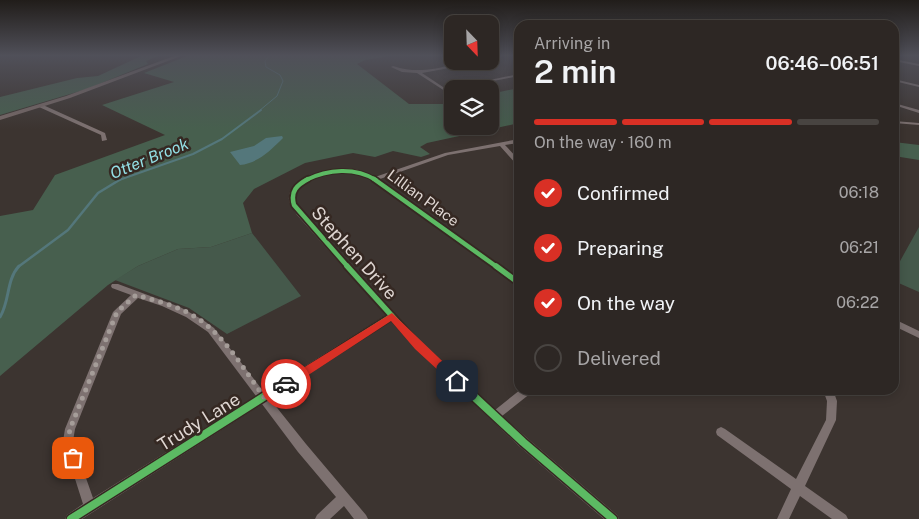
<!DOCTYPE html>
<meta charset="utf-8">
<style>
body{margin:0;font-family:"Public Sans",sans-serif;background:#352f2c;color:#f1f3f6;height:100vh;display:flex;flex-direction:column;font-size:19px;white-space:nowrap}
*{box-sizing:border-box;margin:0}
p{font-size:16px;color:#a7a5a6}
.icon{flex:none;width:28px;height:28px;fill:none;stroke:currentColor;stroke-width:2;stroke-linecap:round;stroke-linejoin:round}
.map{position:relative;flex:1;overflow:hidden}
.panel{position:absolute;left:514px;top:20px;width:385px;height:375px;display:flex;flex-direction:column;background:#2d2724;border-radius:15px;box-shadow:0 2px 12px #0003,0 0 0 1px #484441}
.panel>*{flex:none}
.needle{width:32px;rotate:157deg}
.buttons{position:absolute;left:444px;top:15px;display:grid;gap:10px}
.buttons a{display:grid;place-items:center;width:55px;height:55px;border-radius:10px;background:#2d2724;box-shadow:0 2px 12px #0003,0 0 0 1px #484441;font-size:25px}
.pin{position:absolute;display:grid;place-items:center;width:42px;height:42px;color:#fff;margin:-21px;border-radius:10px;box-shadow:0 2px 8px #0006}
.courier{position:absolute;display:grid;place-items:center;width:50px;height:50px;margin:-25px;border:4px solid #d93025;border-radius:50%;background:#fff;color:#222;box-shadow:0 1px 6px #0007}
.headline em{font-style:normal;font-weight:600}
.headline div{display:flex;flex-direction:column-reverse}
.headline{display:flex;align-items:center;justify-content:space-between;height:85px;padding:0 20px}
h1{font-size:32px;font-weight:600;line-height:38px}
.bar{display:grid;grid-template-columns:repeat(4,1fr);gap:8px 5px;align-content:center;height:60px;padding:0 20px}
.bar i{height:6px;border-radius:4px;background:#484441}
.bar .selected{background:#d93025}
.bar p{grid-column:span 4}
ol{padding:0 20px;list-style:none}
li{display:flex;align-items:center;gap:15px;height:55px}
li p{margin-inline-start:auto}
li .icon{padding:5px;border-radius:50%;background:#d93025;color:#fff;stroke-width:4}
li:last-child{color:#a7a5a6}
li i{width:28px;height:28px;border:2px solid #484441;border-radius:50%}
.map>svg:first-child{display:block}
.green{fill:#45594b}
.forest{fill:#475f4e}
.water{fill:#54777b}
.lines{fill:none;stroke-linecap:round;stroke-linejoin:round}
.stream-far3{stroke:#54777b;stroke-width:1}
.stream-far2{stroke:#54777b;stroke-width:2}
.stream-far1{stroke:#54777b;stroke-width:2.5}
.stream{stroke:#54777b;stroke-width:3}
.minor{fill:#7d7170;fill-rule:evenodd}
.major{fill:#766866;fill-rule:evenodd}
.cycleway-far3-casing{stroke:#352822;stroke-width:6}
.cycleway-far2-casing{stroke:#352822;stroke-width:8}
.cycleway-far1-casing{stroke:#352822;stroke-width:9}
.cycleway-casing{stroke:#352822;stroke-width:11}
.cycleway-far3{stroke:#5cba63;stroke-width:4}
.cycleway-far2{stroke:#5cba63;stroke-width:4.5}
.cycleway-far1{stroke:#5cba63;stroke-width:5.5}
.cycleway{stroke:#5cba63;stroke-width:8}
.route{fill:#d93025}
.done{stroke:#a59d99;stroke-width:5;stroke-dasharray:0 9}
.labels{text-anchor:middle;stroke-width:5;stroke-linejoin:round;paint-order:stroke}
.street-label{font-size:15px;fill:#ded5d1;stroke:#352822}
.water-label{font-size:16px;font-style:italic;fill:#93dfe5;stroke:#352822}
.near-street-label{font-size:18px;fill:#ded5d1;stroke:#352822}
</style>
<div class="map">
<svg width="919" height="519" viewBox="0 0 919 519">
<rect width="100%" height="100%" fill="#3c3430"/>
<!-- green -->
<path class="green" d="M919 227V292L894 281V272Z
M252 233 301 296 227 334 189 308 115 280 138 266 178 249 211 247Z"/>
<!-- forest -->
<path class="forest" d="M141 56H158L146 61 148 64 87 89 0 115V97L77 78 98 76Z
M187 56H390L365 60 357 64 409 104H452V126H490V94L519 88V123L427 143 420 147 430 154 421 157 393 151 375 157 353 153 305 163 254 189 243 203 252 233 211 247 178 249 138 266 108 285 0 376V216L33 210 55 175 165 135 102 105 174 82 144 73Z
M894 142 919 145V160L894 156Z"/>
<!-- water -->
<path class="water" d="M282 136 283 138C270 151 258 163 240 165L230 152 254 146 266 138Z"/>
<g class="lines">
<!-- stream-far3 -->
<path class="stream-far3" d="M259 111 277 96 283 81 280 75 266 67 265 61 269 56"/>
<!-- stream-far2 -->
<path class="stream-far2" d="M119 180 193 154 222 139 261 110"/>
<!-- stream-far1 -->
<path class="stream-far1" d="M18 267 68 230 98 193 121 179"/>
<!-- stream -->
<path class="stream" d="M0 317C10 301 6 280 19 266"/>
<!-- minor -->
<path class="minor" d="M495 56H504L490 59V57Z
M443 57 456 64 467 61H476L444 69 422 73 446 89 519 74V76L452 89V90L445 91 417 73 402 72 391 67 393 66C415 73 430 70 452 65L442 59Z
M894 59 919 64V66L894 61Z
M894 79 919 85V87L894 81Z
M894 103 919 110V113L894 105Z
M39 105H43L105 133 107 140 102 141 101 135 39 107Z
M894 121 919 123V125L894 123Z
M519 139V143L505 145 519 160V166L517 165 500 146 448 155 380 179 519 279V286L373 180C367 177 361 174 354 173 339 171 298 176 295 196 294 204 301 211 305 217L422 344 495 410 520 390H532L531 393 502 416 527 438 617 515 619 519H604L519 446 416 348 391 321 270 399 306 444 366 515 368 519H354L344 506 330 519H315L317 515 336 497 298 452 262 404 82 519H65L67 515 83 504 63 441 65 429 113 312 131 295 112 288 111 286 112 284H118L180 307 203 320 214 328 264 392 386 315 297 215C293 209 288 203 289 197 290 174 336 167 353 169 361 170 368 173 375 177L445 153ZM138 298 162 306 186 317 208 332 256 396 93 498 73 441 75 429 121 314Z
M894 319 919 331V338L894 326Z
M823 390H833L837 401 836 420 805 486 846 515 848 519H832L800 496 789 519H777L791 489 717 435 716 432 717 429 721 427 725 429 796 479 826 420 827 401Z"/>
<!-- major -->
<path class="major" d="M174 56H181L70 98 0 120V116L66 96Z"/>
<defs>
<path id="cycleway-far3" d="M306 180C328 169 355 167 376 180"/>
<path id="cycleway-far2" d="M308 179C297 185 290 191 294 205L348 267
M374 179 497 267"/>
<path id="cycleway-far1" d="M347 266 419 346 454 379
M496 266 519 283
M293 379 392 316"/>
<path id="cycleway" d="M453 377 523 442 613 519
M71 519 295 377"/>
</defs>
<!-- cycleway-far3 casing -->
<use href="#cycleway-far3" class="cycleway-far3-casing"/>
<!-- cycleway-far2 casing -->
<use href="#cycleway-far2" class="cycleway-far2-casing"/>
<!-- cycleway-far1 casing -->
<use href="#cycleway-far1" class="cycleway-far1-casing"/>
<!-- cycleway casing -->
<use href="#cycleway" class="cycleway-casing"/>
<!-- cycleway-far3 -->
<use href="#cycleway-far3" class="cycleway-far3"/>
<!-- cycleway-far2 -->
<use href="#cycleway-far2" class="cycleway-far2"/>
<!-- cycleway-far1 -->
<use href="#cycleway-far1" class="cycleway-far1"/>
<!-- cycleway -->
<use href="#cycleway" class="cycleway"/>
</g>
<!-- sky -->
<linearGradient id="sky" x2="0" y2="1"><stop stop-color="#211d1a"/><stop offset="0.43" stop-color="#505059"/><stop offset="1" stop-color="#505059" stop-opacity="0"/></linearGradient>
<rect width="919" height="129" fill="url(#sky)"/>
<!-- route -->
<path class="route" d="M392 313 460 378V384H453L415 349 391 321 290 387H282V381Z"/>
<g class="lines">
<!-- done -->
<path class="done" d="M73 458 68 441 70 429 117 312 136 295C157 301 179 306 197 318 225 336 245 371 264 397L286 384"/>
</g>
<g class="labels">
<!-- street labels -->
<g class="street-label">
<text transform="translate(423 198) rotate(36)" y="5">Lillian Place</text>
</g>
<!-- water labels -->
<g class="water-label">
<text transform="translate(149 158) rotate(-22)" y="6">Otter Brook</text>
</g>
<!-- near-street labels -->
<g class="near-street-label">
<text transform="translate(354 253) rotate(48)" y="6">Stephen Drive</text>
<text transform="translate(199 422) rotate(-32)" y="6">Trudy Lane</text>
</g>
</g>
</svg>
<div class="buttons">
<a><svg class="needle" viewBox="-14 -14 28 28"><path d="M0-13l5 13h-10z" fill="#e53935"/><path d="M0 13l5-13h-10z" fill="#a7a5a6"/></svg></a>
<a><svg class="icon" aria-label="layers" viewBox="0 0 24 24"><path d="M12 4l9 5-9 5-9-5zM3 14l9 5 9-5"/></svg></a>
</div>
<div class="pin" style="left:73px;top:458px;background:#ea580c"><svg class="icon" aria-label="bag" viewBox="0 0 24 24"><path d="M5 8h14l-1 12H6zM9 8a3 3 0 0 1 6 0"/></svg></div>
<div class="pin" style="left:457px;top:381px;background:#1f2937"><svg class="icon" aria-label="home" viewBox="0 0 24 24"><path d="M3 11l9-7 9 7M6 9v11h12V9"/></svg></div>
<div class="courier" style="left:286px;top:384px"><svg class="icon" aria-label="car" viewBox="0 0 24 24"><path d="M5 17H2v-5l4-1 3-4h7l3 4 3 1v5h-3M9 17h6M6 11h13"/><circle cx="7" cy="17" r="2"/><circle cx="17" cy="17" r="2"/></svg></div>
<section class="panel">
<div class="headline"><div><h1>2 min</h1><p>Arriving in</p></div><em>06:46–06:51</em></div>
<div class="bar"><i class="selected"></i><i class="selected"></i><i class="selected"></i><i></i><p>On the way · 160 m</p></div>
<ol>
<li><svg class="icon" aria-label="check" viewBox="0 0 24 24"><path d="M5 12l5 5 9-10"/></svg>Confirmed<p>06:18</p></li>
<li><svg class="icon" aria-label="check" viewBox="0 0 24 24"><path d="M5 12l5 5 9-10"/></svg>Preparing<p>06:21</p></li>
<li><svg class="icon" aria-label="check" viewBox="0 0 24 24"><path d="M5 12l5 5 9-10"/></svg>On the way<p>06:22</p></li>
<li><i></i>Delivered</li>
</ol>
</section>
</div>
